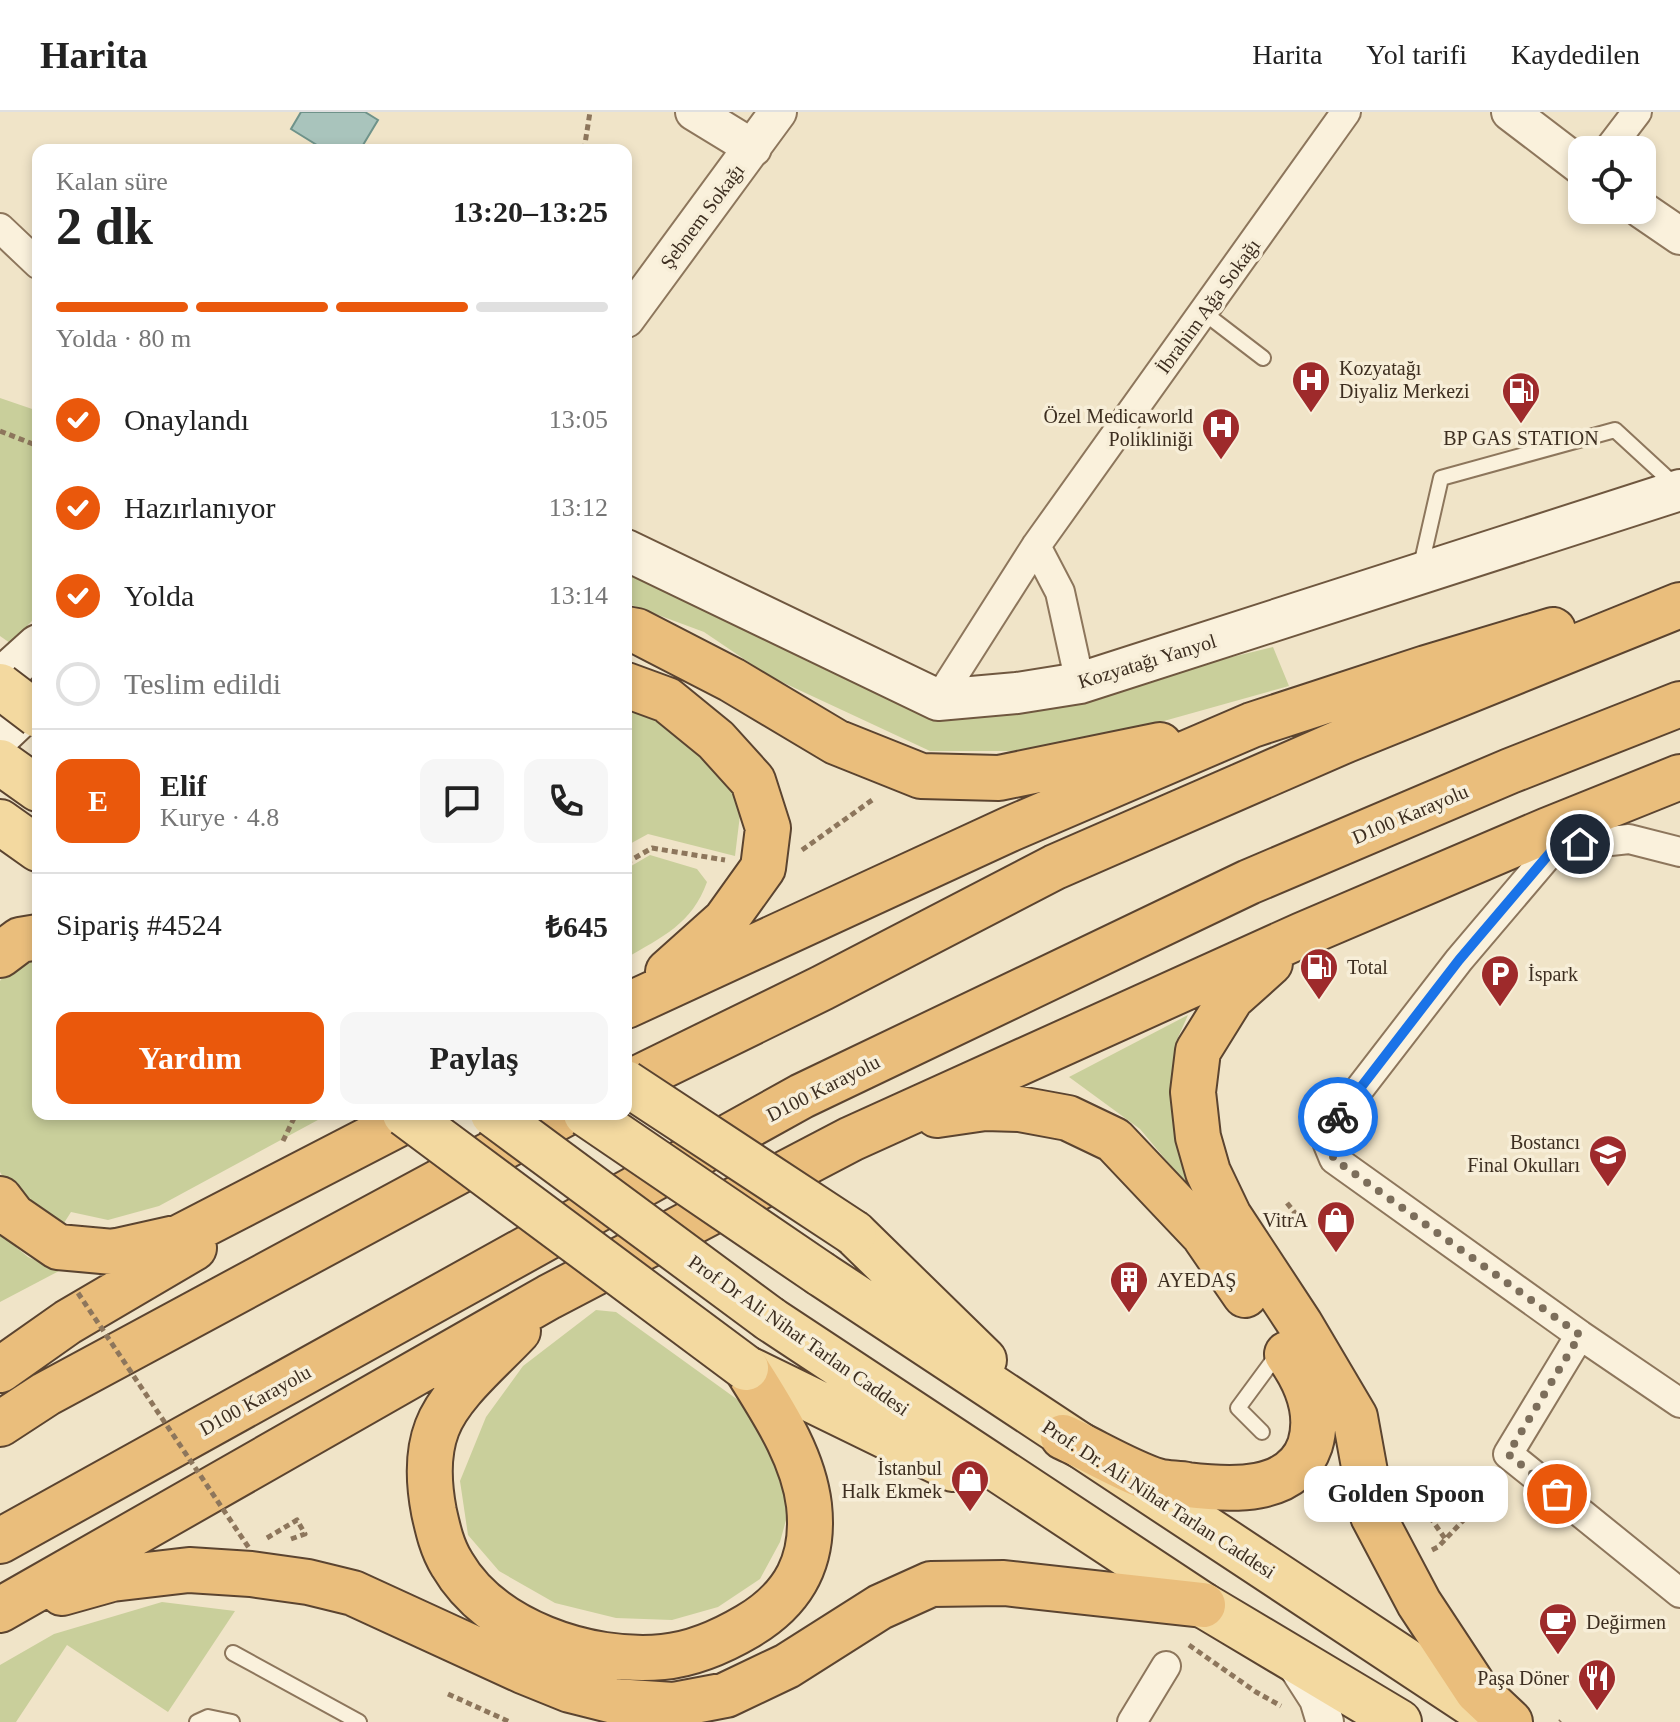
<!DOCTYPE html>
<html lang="tr">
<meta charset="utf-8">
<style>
body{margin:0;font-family:Georgia,serif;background:#f6f6f6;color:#222;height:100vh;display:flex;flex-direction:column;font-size:30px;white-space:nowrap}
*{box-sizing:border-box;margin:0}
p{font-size:26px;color:#767676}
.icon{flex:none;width:44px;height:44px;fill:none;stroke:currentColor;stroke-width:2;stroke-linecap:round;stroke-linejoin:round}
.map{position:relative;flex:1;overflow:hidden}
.sheet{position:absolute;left:32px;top:32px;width:600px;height:976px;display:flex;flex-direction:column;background:#fff;border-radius:16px;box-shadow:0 4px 12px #0003}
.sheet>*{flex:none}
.controls{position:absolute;left:1568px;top:24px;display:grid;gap:16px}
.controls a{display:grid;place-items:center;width:88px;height:88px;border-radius:16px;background:#fff;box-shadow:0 4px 12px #0003;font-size:40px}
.pin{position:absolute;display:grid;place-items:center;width:68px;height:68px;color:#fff;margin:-34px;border:4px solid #fff;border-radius:50%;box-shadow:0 2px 8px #0007}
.courier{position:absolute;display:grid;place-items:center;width:80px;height:80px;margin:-40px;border:6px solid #1a73e8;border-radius:50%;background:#fff;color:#222;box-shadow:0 2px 10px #0007}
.bubble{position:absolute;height:56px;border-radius:16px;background:#fff;box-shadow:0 4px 12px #0003;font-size:26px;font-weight:600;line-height:56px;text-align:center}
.summary em{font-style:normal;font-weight:600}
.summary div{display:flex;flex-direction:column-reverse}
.summary{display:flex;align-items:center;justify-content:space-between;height:136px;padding:0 24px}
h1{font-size:52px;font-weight:600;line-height:60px}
.bar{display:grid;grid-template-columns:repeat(4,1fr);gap:12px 8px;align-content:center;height:96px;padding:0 24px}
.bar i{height:10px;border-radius:6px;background:#e0e0e0}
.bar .selected{background:#ea580c}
.bar p{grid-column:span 4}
.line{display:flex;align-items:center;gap:20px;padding:0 24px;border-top:2px solid #e0e0e0}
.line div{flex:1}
.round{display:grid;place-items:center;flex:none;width:84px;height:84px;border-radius:16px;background:#f6f6f6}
ol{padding:0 24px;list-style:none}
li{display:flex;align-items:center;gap:24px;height:88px}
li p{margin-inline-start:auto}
li .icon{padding:8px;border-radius:50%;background:#ea580c;color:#fff;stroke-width:4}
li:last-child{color:#767676}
li i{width:44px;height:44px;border:4px solid #e0e0e0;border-radius:50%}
.action{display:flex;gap:16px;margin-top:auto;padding:16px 24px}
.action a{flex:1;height:92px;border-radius:16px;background:#ea580c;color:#fff;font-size:32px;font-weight:600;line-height:92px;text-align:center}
.action a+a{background:#f6f6f6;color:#222}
header{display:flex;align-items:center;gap:48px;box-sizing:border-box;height:112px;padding:0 40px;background:#fff;border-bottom:2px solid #e0e0e0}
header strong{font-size:38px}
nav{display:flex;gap:44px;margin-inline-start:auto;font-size:28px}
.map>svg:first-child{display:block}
.green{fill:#c9cf9b}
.water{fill:#a9c4bc;stroke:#6f938a;stroke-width:2}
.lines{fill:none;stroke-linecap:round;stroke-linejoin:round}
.service-casing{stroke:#8d765c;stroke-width:18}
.minor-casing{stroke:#8d765c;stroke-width:32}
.tertiary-casing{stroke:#8d765c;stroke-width:40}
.secondary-casing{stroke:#6f573f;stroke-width:44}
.primary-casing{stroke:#5b4430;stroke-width:48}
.trunk-casing{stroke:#5b4430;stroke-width:48}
.path{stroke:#8d765c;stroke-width:5;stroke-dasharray:6 4;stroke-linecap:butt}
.service{stroke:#faf1dc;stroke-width:14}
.minor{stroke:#faf1dc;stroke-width:28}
.tertiary{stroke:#faf1dc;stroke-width:36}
.secondary{stroke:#faf1dc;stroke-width:40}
.primary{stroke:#f3d9a0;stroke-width:44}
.trunk{stroke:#eabe7c;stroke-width:44}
.primary-bridge-casing{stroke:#5b4430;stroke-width:48;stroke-linecap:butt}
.path-bridge{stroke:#8d765c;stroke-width:5;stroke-dasharray:6 4;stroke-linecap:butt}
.primary-bridge{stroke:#f3d9a0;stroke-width:44}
.done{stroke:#7c6e5b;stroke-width:8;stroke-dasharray:0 14.4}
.route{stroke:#1a73e8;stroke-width:10}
.labels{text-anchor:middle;stroke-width:7;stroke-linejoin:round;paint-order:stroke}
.street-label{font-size:20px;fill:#3d2e20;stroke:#f7eed8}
.poi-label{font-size:20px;fill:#3d2e20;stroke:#f7eed8;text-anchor:start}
</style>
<header>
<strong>Harita</strong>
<nav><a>Harita</a><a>Yol tarifi</a><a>Kaydedilen</a></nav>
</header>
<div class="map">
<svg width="1680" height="1610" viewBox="0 0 1680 1610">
<rect width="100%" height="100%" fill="#f0e4c8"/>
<!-- green -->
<path class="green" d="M0 286 38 299V503L10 531 0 524Z
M626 455 939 603 1109 575 1273 535 1289 574 1121 621 1011 639H930L769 564 704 520 626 491Z
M626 596 648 602 683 625 732 675 740 703 735 744 648 722 626 734Z
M650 743 697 757 707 770C692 812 662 825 626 846V757Z
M38 845V1002H329L159 1094 108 1108 71 1100 64 1111 17 1089 0 1060V869L7 859Z
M1188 903 1176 930 1174 970 1202 1091 1140 1017 1069 965Z
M0 1122 28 1145 59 1159 0 1190Z
M596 1198 616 1200 738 1288 761 1317 782 1355 789 1397 780 1430 760 1467 718 1495 672 1508 616 1506 555 1491 499 1459 468 1423 460 1369 486 1305 523 1254Z
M162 1490 235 1499 168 1600 67 1533 16 1610H0V1553L54 1522Z"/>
<!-- water -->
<path class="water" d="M301 0H365L378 8 360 38H325L291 17Z"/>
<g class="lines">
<defs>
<path id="service" d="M1203 200 1263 246
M1420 458 1441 366 1615 318 1676 374
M1262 1320 1238 1296 1280 1239
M233 1541 359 1610
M197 1610 208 1605 232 1610"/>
<path id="minor" d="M1608 38 1637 0
M0 116 38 152
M1036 434 1060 480 1080 571
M938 588 1036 434 1346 0
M1680 740 1629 727 1555 735 1459 848 1334 1010 1327 1030 1334 1047 1580 1223 1680 1291
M1580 1223 1508 1342 1680 1481
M1132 1610 1166 1554"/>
<path id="tertiary" d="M694 0 753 36
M1510 0 1582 55
M1642 98 1680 124
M626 207 778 0
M1293 1548 1318 1587 1325 1610"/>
<path id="secondary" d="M626 438 938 588 1017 581 1080 571 1680 378
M0 567 38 533
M0 624 38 588"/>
<path id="primary" d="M0 650 38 677
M0 710 38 737
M854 1121 984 1248
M821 1162 1499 1610
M770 1207 1203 1493 1399 1610
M746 1256 953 1357"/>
<path id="trunk" d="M626 517 637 519 732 568 836 630 921 664 999 666 1160 633
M626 573 667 588 716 628 753 669 768 716 763 756 725 809 668 860
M0 843 20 828 38 825
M1270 851 1231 886 1198 939 1193 980 1198 1025 1208 1060 1229 1104 1300 1212 1355 1305 1373 1404 1419 1491 1477 1579 1510 1610
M626 894 1010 717 1252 613 1426 556 1553 518
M626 972 822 876 1055 755 1346 628 1680 493
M937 1003 985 996 1019 997 1068 1006 1114 1028 1203 1122 1245 1183
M0 1087 13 1104 58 1135 113 1140 180 1125 418 1002
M518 1219C492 1247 450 1281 437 1316 427 1342 429 1374 434 1400 438 1418 442 1436 452 1452 491 1519 588 1552 663 1545 694 1542 721 1530 748 1514 795 1486 815 1448 809 1393 803 1343 772 1298 746 1256
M0 1258 68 1210 194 1136
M0 1312 46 1282 565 1002
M1063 1325C1092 1338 1128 1360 1157 1369 1166 1372 1178 1371 1187 1373 1229 1378 1293 1383 1310 1333 1320 1300 1306 1268 1287 1242
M0 1429 802 984 1249 770 1510 659 1680 592
M62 1481 112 1467 189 1458 251 1462 308 1470 353 1481 523 1559 570 1578 614 1589 673 1593 726 1583 787 1554 880 1495 931 1472 1004 1471 1203 1493
M0 1498 549 1185 851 1027 1302 823 1548 718 1680 665"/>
</defs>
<!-- service casing -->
<use href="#service" class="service-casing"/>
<!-- minor casing -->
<use href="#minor" class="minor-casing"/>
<!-- tertiary casing -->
<use href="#tertiary" class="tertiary-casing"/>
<!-- secondary casing -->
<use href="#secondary" class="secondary-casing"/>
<!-- primary casing -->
<use href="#primary" class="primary-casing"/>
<!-- trunk casing -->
<use href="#trunk" class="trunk-casing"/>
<!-- path -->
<path class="path" d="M584 38 590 0
M0 319 38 334
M802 738 875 686
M626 751 652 736 725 748
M283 1029 296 1002
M1287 1091 1299 1106
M1407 1372 1446 1428
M267 1426 297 1408 305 1422 291 1427
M1432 1438 1438 1435 1476 1395 1493 1367
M1189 1533 1256 1580 1281 1594
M448 1582 510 1610
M1560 1610 1561 1609"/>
<!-- service -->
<use href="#service" class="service"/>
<!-- minor -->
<use href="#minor" class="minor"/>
<!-- tertiary -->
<use href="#tertiary" class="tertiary"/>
<!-- secondary -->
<use href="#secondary" class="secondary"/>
<!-- primary -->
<use href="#primary" class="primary"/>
<!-- trunk -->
<use href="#trunk" class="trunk"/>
<defs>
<path id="primary-bridge" d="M0 574 38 603
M626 971 854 1121
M405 1002 746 1256
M493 1002 770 1207
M586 1002 821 1162"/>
</defs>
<!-- primary-bridge casing -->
<use href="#primary-bridge" class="primary-bridge-casing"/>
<!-- path-bridge -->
<path class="path-bridge" d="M78 1181 249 1436"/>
<!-- primary-bridge -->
<use href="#primary-bridge" class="primary-bridge"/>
</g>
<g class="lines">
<!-- done -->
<path class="done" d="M1338 1005 1327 1030 1334 1047 1580 1223 1508 1342 1557 1382"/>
<!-- route -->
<path class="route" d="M1338 1005 1459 848 1555 735 1580 732"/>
</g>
<!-- icons -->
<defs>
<symbol id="hospital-pin" viewBox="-11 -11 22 30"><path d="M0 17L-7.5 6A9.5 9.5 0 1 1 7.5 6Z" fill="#9e2a2b" stroke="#f7eed8"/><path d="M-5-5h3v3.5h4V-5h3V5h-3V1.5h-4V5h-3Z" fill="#fff"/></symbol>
<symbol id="fuel-pin" viewBox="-11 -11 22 30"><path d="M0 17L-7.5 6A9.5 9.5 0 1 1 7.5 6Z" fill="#9e2a2b" stroke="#f7eed8"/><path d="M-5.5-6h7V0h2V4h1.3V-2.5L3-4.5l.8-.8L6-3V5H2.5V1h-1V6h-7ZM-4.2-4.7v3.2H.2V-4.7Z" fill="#fff"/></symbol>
<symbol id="parking-pin" viewBox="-11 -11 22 30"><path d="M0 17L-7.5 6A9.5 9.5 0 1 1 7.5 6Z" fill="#9e2a2b" stroke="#f7eed8"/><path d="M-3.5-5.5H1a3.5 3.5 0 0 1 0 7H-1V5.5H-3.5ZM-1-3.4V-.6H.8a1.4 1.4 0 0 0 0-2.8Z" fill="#fff"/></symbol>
<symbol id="school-pin" viewBox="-11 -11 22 30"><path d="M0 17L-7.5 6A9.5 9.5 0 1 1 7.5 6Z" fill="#9e2a2b" stroke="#f7eed8"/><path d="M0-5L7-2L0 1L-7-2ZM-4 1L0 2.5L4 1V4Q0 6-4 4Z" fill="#fff"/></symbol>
<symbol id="shop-pin" viewBox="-11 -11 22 30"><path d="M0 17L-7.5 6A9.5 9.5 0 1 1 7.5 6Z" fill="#9e2a2b" stroke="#f7eed8"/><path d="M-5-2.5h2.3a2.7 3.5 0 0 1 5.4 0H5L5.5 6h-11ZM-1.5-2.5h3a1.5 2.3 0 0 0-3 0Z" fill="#fff"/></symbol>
<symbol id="building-pin" viewBox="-11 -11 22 30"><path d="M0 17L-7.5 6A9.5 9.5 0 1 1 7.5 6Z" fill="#9e2a2b" stroke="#f7eed8"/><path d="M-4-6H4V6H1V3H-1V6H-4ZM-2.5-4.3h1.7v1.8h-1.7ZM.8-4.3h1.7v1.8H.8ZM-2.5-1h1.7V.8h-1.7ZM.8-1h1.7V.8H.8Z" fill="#fff"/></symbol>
<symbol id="cafe-pin" viewBox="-11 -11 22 30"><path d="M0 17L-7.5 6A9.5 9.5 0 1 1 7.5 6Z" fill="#9e2a2b" stroke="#f7eed8"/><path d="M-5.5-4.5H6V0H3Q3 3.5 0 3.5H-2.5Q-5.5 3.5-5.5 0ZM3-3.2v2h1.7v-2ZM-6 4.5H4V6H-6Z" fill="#fff"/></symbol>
<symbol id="restaurant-pin" viewBox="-11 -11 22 30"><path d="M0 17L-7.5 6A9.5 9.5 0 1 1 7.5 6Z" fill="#9e2a2b" stroke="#f7eed8"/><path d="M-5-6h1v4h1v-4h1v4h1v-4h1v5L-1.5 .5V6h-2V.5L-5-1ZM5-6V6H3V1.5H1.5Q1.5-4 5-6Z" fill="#fff"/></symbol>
</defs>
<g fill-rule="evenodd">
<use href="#hospital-pin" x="1289" y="246" width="44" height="60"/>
<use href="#fuel-pin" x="1499" y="257" width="44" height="60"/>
<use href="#hospital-pin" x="1199" y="293" width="44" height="60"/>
<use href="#fuel-pin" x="1297" y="833" width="44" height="60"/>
<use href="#parking-pin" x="1478" y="840" width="44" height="60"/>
<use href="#school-pin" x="1586" y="1020" width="44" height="60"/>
<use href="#shop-pin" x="1314" y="1086" width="44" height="60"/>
<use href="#building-pin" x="1107" y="1146" width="44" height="60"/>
<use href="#shop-pin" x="948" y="1345" width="44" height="60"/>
<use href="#cafe-pin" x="1536" y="1488" width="44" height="60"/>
<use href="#restaurant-pin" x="1575" y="1544" width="44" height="60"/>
</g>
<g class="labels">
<!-- street labels -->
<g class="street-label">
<text transform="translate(702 104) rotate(-53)" y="7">Şebnem Sokağı</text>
<text transform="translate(1208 194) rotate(-54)" y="7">İbrahim Ağa Sokağı</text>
<text transform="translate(1147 549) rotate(-17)" y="7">Kozyatağı Yanyol</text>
<text transform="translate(1410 702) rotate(-23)" y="7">D100 Karayolu</text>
<text transform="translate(823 976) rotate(-27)" y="7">D100 Karayolu</text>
<text transform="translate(799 1223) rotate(35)" y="7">Prof Dr Ali Nihat Tarlan Caddesi</text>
<text transform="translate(255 1288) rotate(-29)" y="7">D100 Karayolu</text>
<text transform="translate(1159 1387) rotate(33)" y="7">Prof. Dr. Ali Nihat Tarlan Caddesi</text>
</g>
<!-- poi labels -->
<g class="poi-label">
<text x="1339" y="263">Kozyatağı<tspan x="1339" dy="23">Diyaliz Merkezi</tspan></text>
<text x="1193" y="311" text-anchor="end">Özel Medicaworld<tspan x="1193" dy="23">Polikliniği</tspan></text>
<text x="1521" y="333" text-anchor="middle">BP GAS STATION</text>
<text x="1347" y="862">Total</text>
<text x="1528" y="869">İspark</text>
<text x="1580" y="1037" text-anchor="end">Bostancı<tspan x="1580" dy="23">Final Okulları</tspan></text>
<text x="1308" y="1115" text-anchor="end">VitrA</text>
<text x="1157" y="1175">AYEDAŞ</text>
<text x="942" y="1363" text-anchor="end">İstanbul<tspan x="942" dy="23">Halk Ekmek</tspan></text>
<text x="1586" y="1517">Değirmen</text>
<text x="1569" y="1573" text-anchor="end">Paşa Döner</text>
</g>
</g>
</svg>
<div class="controls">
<a><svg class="icon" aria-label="locate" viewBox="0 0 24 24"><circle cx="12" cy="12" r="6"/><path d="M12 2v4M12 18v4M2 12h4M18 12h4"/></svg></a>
</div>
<div class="pin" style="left:1557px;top:1382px;background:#ea580c"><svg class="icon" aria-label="bag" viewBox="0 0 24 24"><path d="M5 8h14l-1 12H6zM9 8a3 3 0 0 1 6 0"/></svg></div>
<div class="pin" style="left:1580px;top:732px;background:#1f2937"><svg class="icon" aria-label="home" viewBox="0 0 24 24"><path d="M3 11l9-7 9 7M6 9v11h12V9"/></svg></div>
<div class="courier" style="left:1338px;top:1005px"><svg class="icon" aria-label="bike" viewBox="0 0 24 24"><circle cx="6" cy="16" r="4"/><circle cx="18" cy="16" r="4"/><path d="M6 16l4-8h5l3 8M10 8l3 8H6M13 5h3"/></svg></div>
<div class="bubble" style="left:1304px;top:1354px;width:204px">Golden Spoon</div>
<section class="sheet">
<div class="summary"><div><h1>2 dk</h1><p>Kalan süre</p></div><em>13:20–13:25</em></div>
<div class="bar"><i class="selected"></i><i class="selected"></i><i class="selected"></i><i></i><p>Yolda · 80 m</p></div>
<ol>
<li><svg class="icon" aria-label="check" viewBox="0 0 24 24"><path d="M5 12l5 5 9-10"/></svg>Onaylandı<p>13:05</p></li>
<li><svg class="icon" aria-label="check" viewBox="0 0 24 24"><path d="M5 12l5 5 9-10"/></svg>Hazırlanıyor<p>13:12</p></li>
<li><svg class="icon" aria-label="check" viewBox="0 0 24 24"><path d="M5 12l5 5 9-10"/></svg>Yolda<p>13:14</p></li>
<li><i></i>Teslim edildi</li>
</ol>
<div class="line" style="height:144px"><b class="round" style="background:#ea580c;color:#fff">E</b><div><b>Elif</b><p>Kurye · 4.8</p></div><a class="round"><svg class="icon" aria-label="chat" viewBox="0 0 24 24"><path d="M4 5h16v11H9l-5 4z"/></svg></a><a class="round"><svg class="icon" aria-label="phone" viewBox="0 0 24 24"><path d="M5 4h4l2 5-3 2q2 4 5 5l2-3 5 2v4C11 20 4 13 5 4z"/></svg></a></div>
<div class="line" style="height:104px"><div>Sipariş #4524</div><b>₺645</b></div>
<div class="action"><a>Yardım</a><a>Paylaş</a></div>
</section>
</div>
